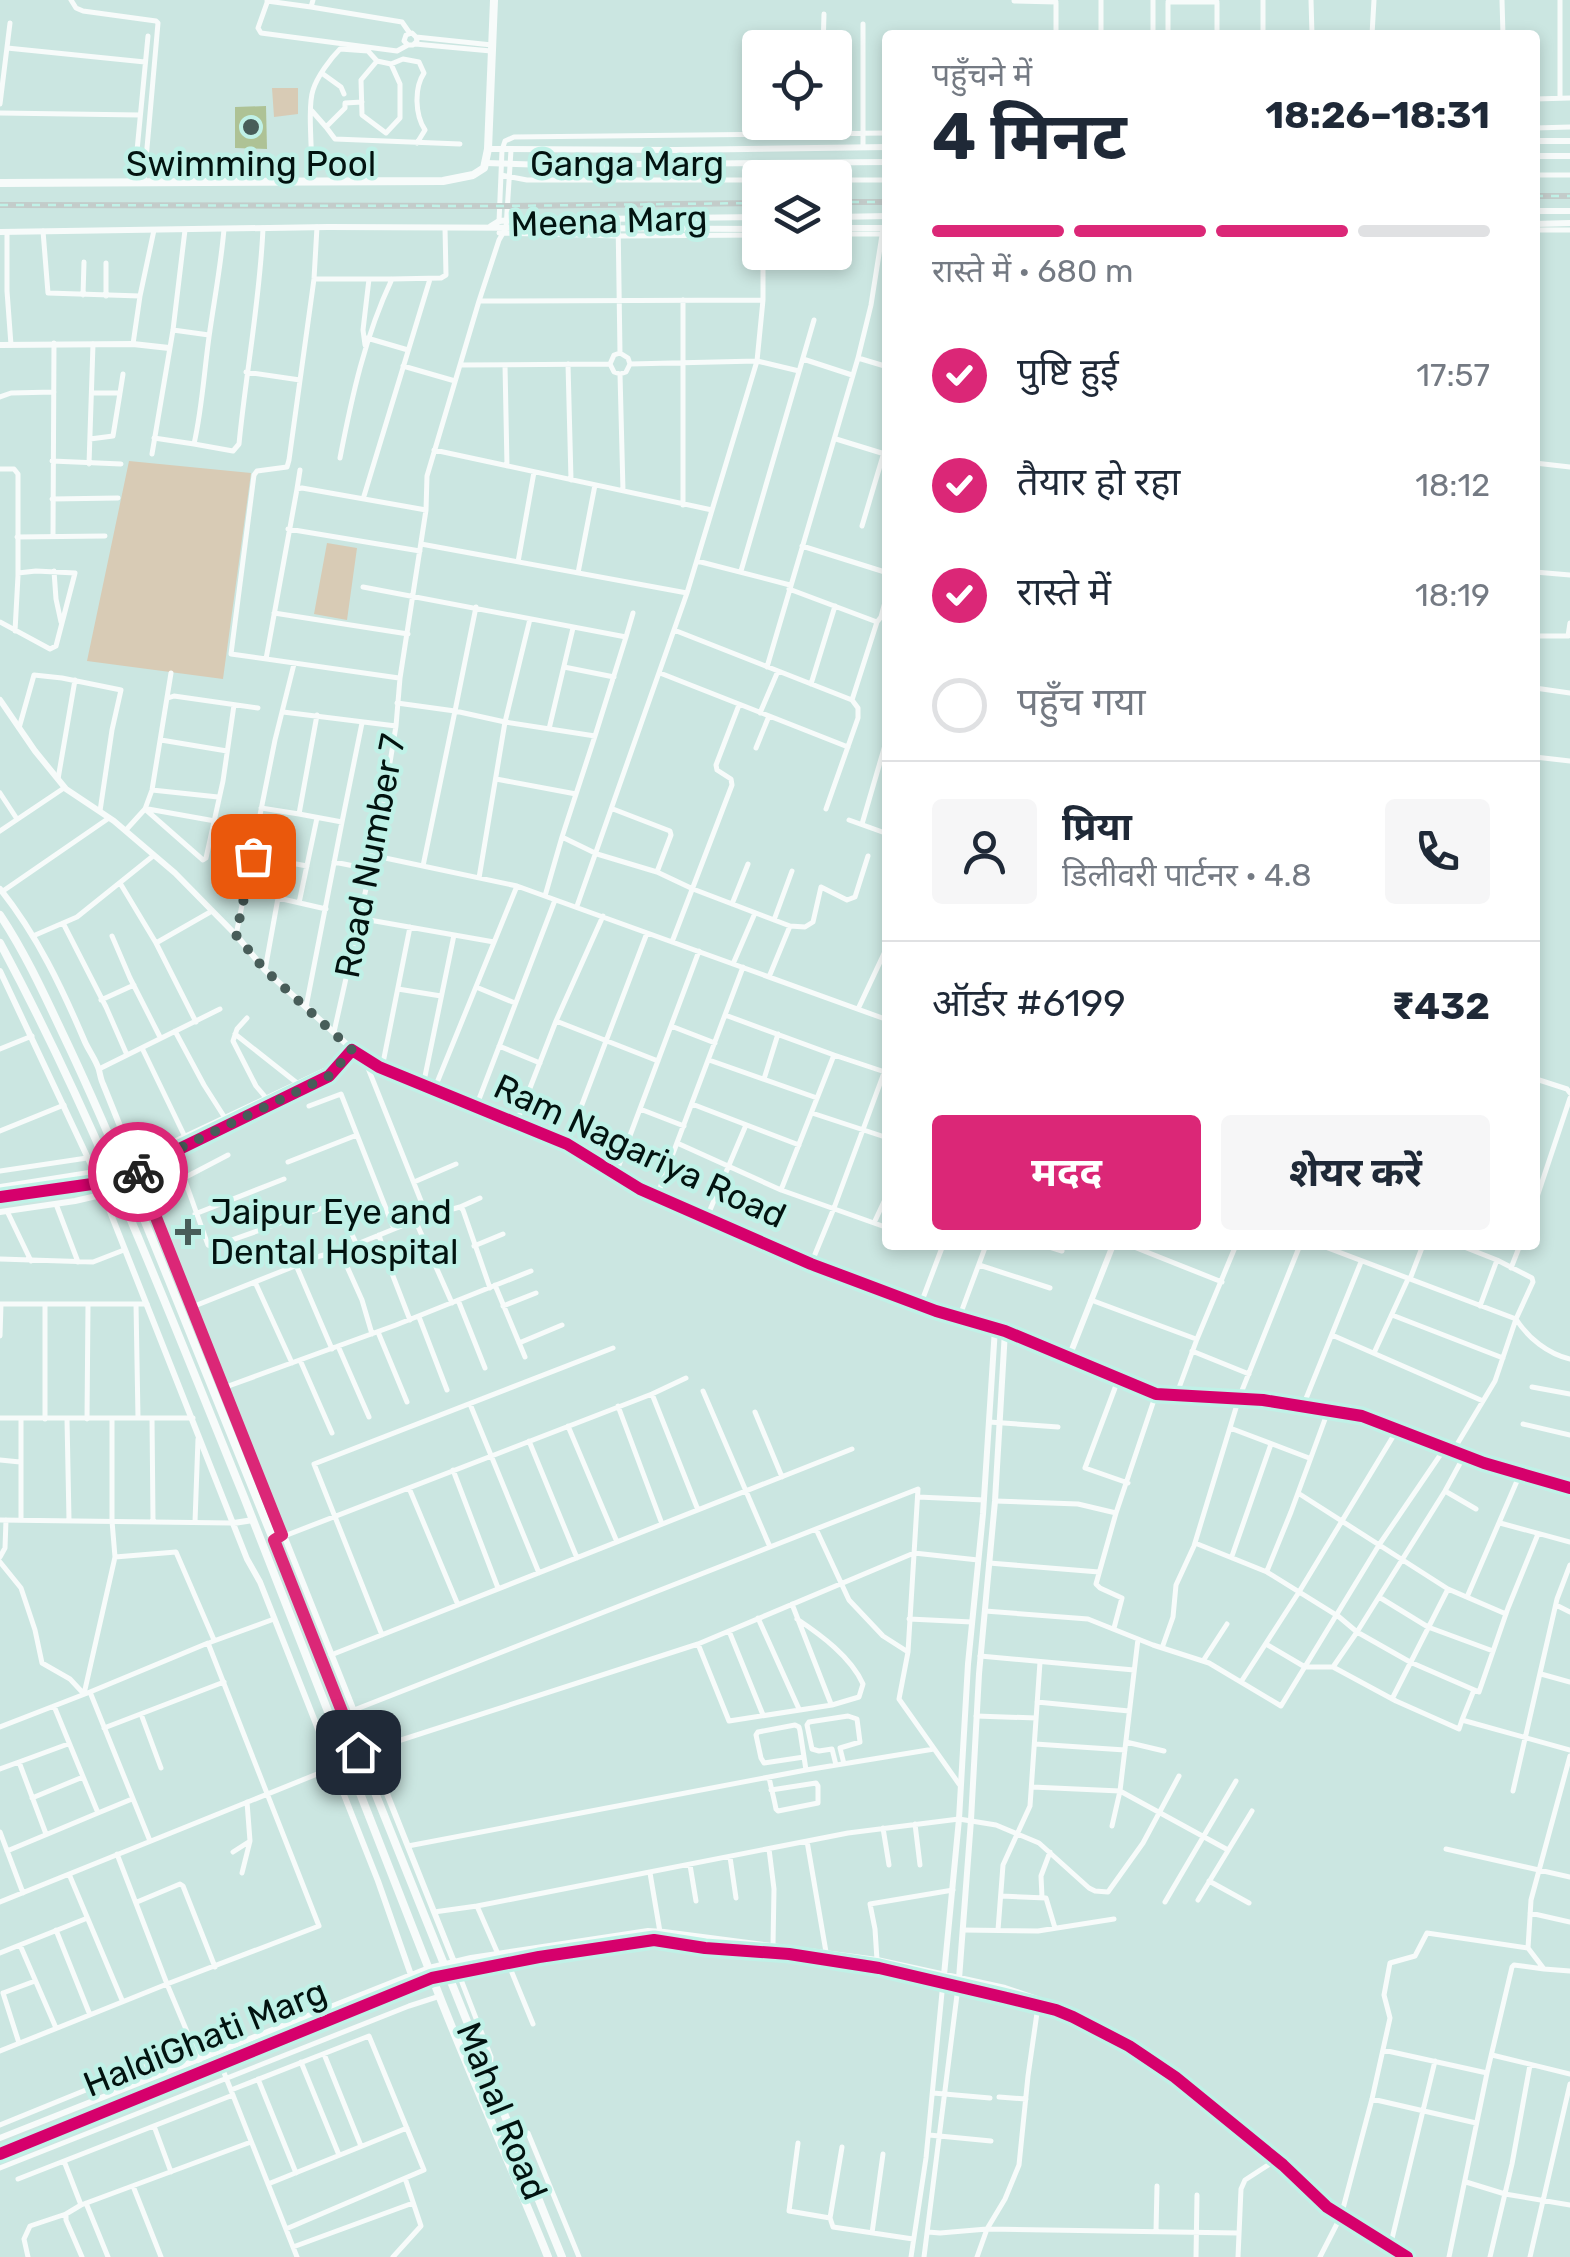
<!DOCTYPE html>
<html lang="hi">
<meta charset="utf-8">
<style>
body{margin:0;font-family:Rubik,"Noto Sans Devanagari",sans-serif;background:#f6f6f7;color:#1f2937;height:100vh;display:flex;flex-direction:column;font-size:38px;white-space:nowrap}
*{box-sizing:border-box;margin:0}
p{font-size:32px;color:#747a83}
.icon{flex:none;width:55px;height:55px;fill:none;stroke:currentColor;stroke-width:2;stroke-linecap:round;stroke-linejoin:round}
.map{position:relative;flex:1;overflow:hidden}
.side{position:absolute;left:882px;top:30px;width:658px;height:1220px;display:flex;flex-direction:column;background:#fff;border-radius:10px;box-shadow:0 5px 15px #0003}
.side>*{flex:none}
.fabs{position:absolute;left:742px;top:30px;display:grid;gap:20px}
.fabs a{display:grid;place-items:center;width:110px;height:110px;border-radius:10px;background:#fff;box-shadow:0 5px 15px #0003;font-size:50px}
.pin{position:absolute;display:grid;place-items:center;width:85px;height:85px;color:#fff;margin:-42px;border-radius:20px;box-shadow:0 5px 15px #0006}
.courier{position:absolute;display:grid;place-items:center;width:100px;height:100px;margin:-50px;border:8px solid #db2777;border-radius:50%;background:#fff;color:#222;box-shadow:0 2px 12px #0007}
.summary em{font-style:normal;font-weight:700}
.summary div{display:flex;flex-direction:column-reverse}
.summary{display:flex;align-items:center;justify-content:space-between;height:170px;padding:0 50px}
h1{font-size:65px;font-weight:700;line-height:75px}
.bar{display:grid;grid-template-columns:repeat(4,1fr);gap:15px 10px;align-content:center;height:120px;padding:0 50px}
.bar i{height:12px;border-radius:8px;background:#e0e1e3}
.bar .selected{background:#db2777}
.bar p{grid-column:span 4}
.line{display:flex;align-items:center;gap:25px;padding:0 50px;border-top:2px solid #e0e1e3}
.line div{flex:1}
.round{display:grid;place-items:center;flex:none;width:105px;height:105px;border-radius:10px;background:#f6f6f7}
ol{padding:0 50px;list-style:none}
li{display:flex;align-items:center;gap:30px;height:110px}
li p{margin-inline-start:auto}
li .icon{padding:10px;border-radius:50%;background:#db2777;color:#fff;stroke-width:4}
li:last-child{color:#747a83}
li i{width:55px;height:55px;border:5px solid #e0e1e3;border-radius:50%}
.primary-button{display:flex;gap:20px;margin-top:auto;padding:20px 50px}
.primary-button a{flex:1;height:115px;border-radius:10px;background:#db2777;color:#fff;font-size:40px;font-weight:700;line-height:115px;text-align:center}
.primary-button a+a{background:#f6f6f7;color:#1f2937}
.map>svg:first-child{display:block}
.green{fill:#d8cbb5}
.water{fill:#aec295}
.lines{fill:none;stroke-linecap:round;stroke-linejoin:round}
.minor{stroke:#f7fbfa;stroke-width:5}
.tertiary{stroke:#f7fbfa;stroke-width:6}
.secondary{stroke:#f7fbfa;stroke-width:8}
.rail-casing{stroke:#c3ccca;stroke-width:6}
.rail{stroke:#c0f1e7;stroke-width:2.5;stroke-dasharray:8;stroke-linecap:butt}
.cycleway-casing{stroke:#c0f1e7;stroke-width:19}
.cycleway{stroke:#d6006c;stroke-width:12}
.done{stroke:#485d59;stroke-width:10;stroke-dasharray:0 18}
.route{stroke:#db2777;stroke-width:12}
.poi-dot{fill:#485d59;stroke:#c0f1e7;stroke-width:4}
.labels{text-anchor:middle;stroke-width:9;stroke-linejoin:round;paint-order:stroke}
.poi-label{font-size:35px;fill:#021310;stroke:#c0f1e7}
.street-label{font-size:35px;fill:#021310;stroke:#c0f1e7}
</style>
<div class="map">
<svg width="1570" height="2257" viewBox="0 0 1570 2257">
<rect width="100%" height="100%" fill="#cbe6e1"/>
<!-- green -->
<path class="green" d="M272 88H298V114L274 117Z
M129 461 251 473 223 679 87 661Z
M327 543 357 548 347 620 314 614Z"/>
<!-- water -->
<path class="water" d="M266 106 267 149 235 148V107Z"/>
<g class="lines">
<!-- minor -->
<path class="minor" d="M71 0 76 8 83 11 156 21 158 23 144 182
M268 0 258 28 261 33 397 51 408 45
M313 0 311 7 402 22 409 32
M1101 0V35
M1153 0V35
M1263 0V35
M1311 0 1312 35
M1502 0 1503 35
M1560 0V98
M267 1 311 7
M1014 1 1056 2
M1168 2H1217
M1056 3V35
M1168 3V35
M1217 35V3
M1372 35 1374 0
M416 37 417 41 413 45H408L404 41 406 35 412 33 416 37 492 45
M415 44 491 51
M7 48 145 62
M823 48 824 14
M377 61 361 80 362 115 386 133 400 118V84L391 64
M323 74 341 87 344 94
M1535 99 1570 98
M362 102 345 103V108L326 127 335 139 460 144
M0 104 10 23
M312 111 326 127
M0 113 140 115
M1535 128 1570 127
M863 147V24
M501 175 527 180H760
M1535 175H1570
M835 180H888
M312 181C313 159 307 108 313 90 317 77 330 59 340 49L368 51 377 61 391 64 403 59 419 62 424 73C414 88 415 115 425 130L417 143
M134 182 148 36
M618 218 620 353
M499 222 502 150 505 141 514 137 888 133
M317 227 314 279 289 460 287 467 257 471 254 475 231 654 399 678
M1535 230H1570
M43 231 48 293 140 296
M7 233V291L11 345
M499 233 619 236 760 235
M835 234H888
M314 279H391
M83 295 84 262
M106 296V263
M683 300V505
M763 300V252
M173 330 209 335
M367 338 408 350
M133 344 140 296 154 230
M365 345 363 330 369 279
M858 358 871 305 883 229
M803 359 852 375
M568 364 571 480
M630 364 757 361 799 371
M460 365 610 364 614 355 620 353 628 358 630 364 626 372 620 374 614 372 610 364
M505 365 507 466
M403 366 455 381
M246 372 300 380
M620 374 623 491
M120 393 123 374
M0 397 11 393 54 392
M154 438 194 444C202 409 204 373 209 337 214 301 221 265 224 229
M90 439 113 436 120 393H92
M836 439 888 455
M194 444 233 451 239 444C246 372 260 300 263 228
M434 450 712 510
M152 454 173 330 185 230
M340 458C352 396 365 336 392 279L441 278 446 275 445 228
M52 461 121 464
M1535 463 1570 467
M89 464 93 344
M0 469H14L18 474V576L15 631
M297 489 300 470
M364 496 430 279
M52 499 118 498
M862 526 888 439
M288 529 420 551
M53 535 54 343
M17 537 105 536
M421 544 687 593 757 361 763 300 479 301
M802 546 888 573
M697 561 790 585
M518 562 534 472
M54 571 56 599 61 622
M741 571 814 320
M1535 572 1570 575
M578 573 595 485
M363 587 626 637 595 736
M789 589 877 622 852 700
M274 613 408 634
M0 622 50 649 56 646 75 573 36 571 18 573
M877 622 881 617 888 591
M674 630 852 700 858 708V718L826 809
M1535 636H1568L1570 623
M626 637 633 613
M266 659 297 489 302 488 426 510
M564 667 614 677
M767 667 858 358 888 367
M660 673 848 747
M811 684 835 606
M1535 688 1570 693
M168 698 174 696 258 708
M397 703 455 711 476 607
M283 712 396 726
M760 713 778 671
M19 728 34 675 62 678 121 690 112 730 100 811
M549 729 573 628
M161 740 227 751
M756 748 769 716
M1535 757 1570 761
M58 779 75 680
M496 779 576 794
M152 790 218 797
M0 793 17 819
M261 808 299 814
M145 809 203 860 206 858 223 781 234 705
M148 809 215 821
M613 809 670 831 671 835 657 872
M849 820 888 834
M342 822 362 723
M862 824 888 735
M126 830 145 809 152 790 171 673
M0 831 64 788
M371 855 517 886 888 1020
M253 856 307 866
M334 862 369 869
M423 866 455 711 505 722 595 736 562 837
M479 878 505 722 530 619
M120 883 156 943 196 1022
M246 890 277 897
M3 891 109 818
M545 896 562 837 597 854 657 872 693 889 790 926 769 977
M299 903 317 818
M732 904 748 864
M577 906 687 593
M358 918 494 942
M774 920 792 871
M63 923 106 1007 127 1055
M790 926 805 927 813 922 821 887 847 900 855 897 868 856
M236 935 275 740 294 664
M33 936 77 917 153 856
M112 936 130 978 160 1037
M672 942 732 785 731 779 717 770 716 765 739 705
M156 943 212 911
M733 964 755 913
M265 970 278 898 326 909
M476 987 515 1003
M398 989 441 996
M101 1000 134 985
M306 1007 342 822 299 814 317 715
M858 1009 888 945
M247 1018 237 1029 233 1041 256 1086 267 1099
M556 1021 658 1061
M671 1026 715 1043
M175 1031 204 1085 225 1118
M334 1032 378 835 396 726 400 678 426 510 427 476 479 301 499 240 506 228 511 150
M235 1034 297 1083
M499 1046 540 1063
M0 1049 32 1036
M143 1050 185 1137
M834 1055 888 1073
M364 1058 427 1216
M709 1060 817 1098
M382 1068 410 927
M99 1069 220 1009
M764 1079 778 1034
M1536 1079 1567 1089 1570 1093
M423 1086 454 935
M434 1090 517 886
M692 1104 799 1145
M476 1107 555 900
M640 1109 684 1126
M812 1113 888 1138
M516 1124 556 1021 603 916
M0 1131 64 1105
M677 1143 781 1190 834 1055 725 1015
M567 1144 647 933
M288 1162 357 1135
M0 1171 87 1158
M616 1173 699 951
M184 1178 208 1245 212 1247 337 1203 356 1243
M414 1182 456 1164
M781 1190 874 1223
M146 1193 184 1178 228 1155
M888 1193 874 1223 888 1228
M657 1196 743 967
M1535 1203 1570 1098
M56 1204 78 1262
M460 1207 480 1198
M7 1211 31 1261
M195 1214 284 1179
M707 1217 746 1125
M416 1222 452 1303
M394 1229 427 1216 460 1207 463 1210 490 1288
M379 1235 386 1258 410 1320
M1043 1245 1062 1251
M1129 1245 1222 1282
M1320 1245 1516 1319C1528 1338 1548 1354 1570 1359
M474 1246 503 1234
M340 1251 362 1300 372 1334
M0 1259 93 1262 124 1250
M811 1264 834 1208 888 1062
M296 1265 332 1349
M979 1265 1050 1288
M1511 1268 1520 1245
M1410 1279 1423 1245
M255 1282 292 1363
M495 1285 525 1357
M458 1300 485 1368
M1091 1300 1196 1339
M0 1304H147
M136 1304 138 1418
M503 1306 536 1293
M920 1306 943 1245
M1480 1306 1497 1260
M192 1307 320 1256 340 1251 394 1229 341 1094 309 1106
M1392 1315 1503 1358
M419 1317 447 1390
M959 1318 986 1245
M378 1332 407 1402
M1332 1335 1483 1401
M0 1336 1 1304
M519 1343 562 1325
M338 1346 369 1417
M1192 1351 1249 1374
M1374 1353 1408 1279
M300 1360 332 1433
M1118 1380 1085 1468 1128 1483
M1532 1387 1570 1394
M223 1388 396 1325 531 1271
M703 1391 770 1547
M652 1394 698 1510
M1176 1396 1197 1339 1236 1245
M470 1404 539 1573
M618 1406 662 1524
M1303 1406 1361 1262
M755 1412 782 1477
M0 1418H193
M152 1418 153 1520
M21 1419V1519
M45 1419V1304
M67 1419 69 1520
M87 1419 88 1305
M112 1419V1521L115 1557
M989 1422 1058 1427
M1523 1424 1570 1435
M568 1426 617 1542
M1230 1428 1309 1458
M529 1441 577 1558
M1453 1451 1495 1381 1516 1319 1533 1282 1532 1278 1497 1260 1459 1245
M1464 1456 1445 1491 1357 1632 1410 1662 1479 1692 1508 1608 1538 1534
M0 1460 20 1462
M453 1470 498 1588
M409 1488 458 1605
M1445 1491 1476 1509
M1298 1493 1448 1589 1506 1614
M918 1497 984 1500
M995 1501 1078 1504 1116 1513
M0 1520 231 1523
M195 1522 198 1439
M1500 1523 1570 1542
M816 1529 849 1600 883 1636 908 1652
M274 1540 652 1394 686 1378
M1195 1543 1267 1572 1338 1616 1357 1632 1333 1667
M1232 1556 1271 1444
M0 1557 5 1548 6 1520
M0 1562 21 1588 35 1630 42 1663 70 1679 84 1694
M989 1563 1099 1572
M1267 1571 1291 1512 1328 1411
M1379 1597 1428 1627 1493 1651
M1467 1597 1520 1474
M792 1604 831 1704
M1556 1605 1570 1612
M985 1611 1088 1619 1153 1645 1209 1663 1281 1706 1379 1545 1445 1448
M758 1618 799 1709
M909 1619 972 1622
M1114 1628 1122 1598 1100 1588 1096 1584 1116 1513 1156 1394
M729 1631 763 1715
M382 1635 314 1464 613 1348
M1138 1639 1120 1791 1228 1850
M211 1642 274 1619
M698 1644 729 1721 832 1705 859 1697 863 1684C851 1657 821 1635 797 1619
M1266 1644 1305 1667H1333L1396 1701 1459 1729 1462 1720
M1162 1648 1173 1617 1176 1585 1194 1546 1239 1398 1300 1245
M331 1655 852 1449
M980 1656 1134 1670
M1203 1661 1227 1624
M1541 1674 1570 1682
M1241 1682 1299 1592 1397 1430
M1474 1690 1462 1720 1570 1750
M84 1694 115 1557 176 1552 214 1640
M1392 1699 1448 1589
M1037 1702 1129 1711
M54 1706 98 1813 132 1799
M354 1710 918 1489 908 1652 899 1699 959 1784
M141 1714 161 1768
M976 1716 1036 1718
M0 1727 90 1692 150 1841
M104 1728 224 1682
M1126 1742 1164 1751
M1035 1744 1125 1750
M370 1750 698 1644 914 1553 978 1560
M1570 1756 1531 1900 1528 1948 1544 1969 1570 1971
M804 1757 764 1763 761 1758 756 1735 758 1732 795 1725 799 1727 800 1731 806 1770
M19 1762 68 1744
M836 1765 832 1749 819 1751 812 1749 807 1725 809 1722 848 1716 857 1719 860 1742 840 1748 844 1764
M0 1769 19 1762 46 1834
M769 1777C771 1788 774 1798 776 1809L778 1811 818 1803V1786L816 1783 771 1790
M1032 1787 1120 1791 1112 1826
M1513 1791 1557 1599 1570 1565
M32 1798 83 1777
M915 1824 920 1865
M883 1828 889 1865
M0 1832 23 1893
M807 1841 826 1952
M408 1846 806 1770 934 1749
M769 1849 774 1889 773 1945
M1446 1849 1570 1877
M7 1851 98 1813
M233 1852 247 1843
M117 1854 167 1984 204 2072
M730 1857 736 1898
M690 1865 696 1901
M242 1873 250 1841 247 1802
M650 1873 660 1932
M69 1874 122 2000
M1209 1881 1249 1903
M1001 1896 1046 1898 1055 1928
M1042 1897 1041 1876 1050 1852
M1198 1900 1252 1811
M0 1902 332 1768
M137 1902 180 1884 183 1886 215 1967
M1165 1902 1236 1781
M434 1912 477 1906
M1530 1913 1570 1922
M56 1930 90 2015
M963 1930 1038 1931 1114 1919
M998 1930 1003 1865 1030 1806 1040 1662
M20 1945 56 2028
M0 1953 85 1919
M498 1954 477 1906 848 1833 959 1819 996 1825 1039 1843 1089 1888 1095 1891 1108 1892 1143 1843 1179 1776
M877 1960 875 1929 870 1904 953 1890
M508 1963 533 2024
M458 1972 491 2057 490 2073
M3 1993 19 2043
M3 1993 35 1981
M1383 2050 1487 2073
M0 2051 167 1984 319 1926 208 1643 90 1692
M324 2054 361 2146
M1492 2055 1570 2074
M301 2062 339 2155
M221 2065 297 2257
M258 2079 296 2173
M231 2090 369 2036 424 2170 286 2229
M933 2093 990 2098
M233 2095 64 2161 81 2205 251 2142
M999 2097 1026 2099
M1372 2099 1476 2123
M0 2125 194 2046
M154 2126 171 2172
M528 2133 579 2257
M929 2135 991 2141
M798 2143 789 2211 830 2218 833 2227 913 2239
M0 2168 409 2006 440 1996
M18 2179 64 2161
M1466 2182 1505 2194 1570 2205
M268 2184 407 2128
M133 2186 161 2257
M86 2203 108 2257
M81 2205 66 2214V2220L82 2257
M830 2218 842 2147
M1156 2231 1157 2186
M928 2232 940 2233 987 2229 1238 2233
M872 2233 883 2154
M293 2247 413 2203
M1390 2247 1435 2061
M28 2257 24 2239 30 2226 66 2214
M393 2257 421 2226 405 2178
M911 2257 926 2158 943 1982
M924 2257 958 1987
M977 2257 987 2229 1005 2199 1019 2165 1028 2076 1038 2006
M1196 2257 1197 2195
M1238 2257 1241 2189 1245 2180 1276 2160
M1320 2257 1341 2216 1372 2099 1390 2018 1384 1995 1390 1963 1415 1956 1427 1933 1528 1948
M1449 2257 1487 2073 1512 1967 1514 1965 1544 1969
M1490 2257 1512 2164 1530 2065
M1530 2257 1570 2084"/>
<!-- tertiary -->
<path class="tertiary" d="M1535 141H1570
M488 149 675 150 888 147
M1535 156H1570
M486 163 547 165 888 162
M1535 211H1570
M835 217 888 216
M1535 224 1570 223
M491 226 499 221 513 220 760 217
M835 228H888
M0 232 328 227 760 229
M0 345 133 344 169 348
M0 700 35 751 66 789 114 821 175 873 236 935 265 970 352 1049
M0 889C37 935 62 988 85 1042 89 1051 96 1060 99 1070 100 1074 101 1080 103 1084 132 1155 159 1227 189 1297L454 1962
M0 971 94 1171 247 1559 260 1582 378 1881 411 1975
M0 1187 89 1173 155 1151 335 1066
M0 1197 92 1184 126 1175 329 1076 352 1050 379 1067 567 1144 640 1189 811 1264 936 1311 1005 1331 1156 1394 1263 1400 1362 1416 1484 1463 1570 1488
M0 1212 75 1201 118 1191
M1069 1357 1113 1245
M234 1523 253 1520
M944 1975 959 1819 968 1664 983 1514 995 1328
M959 1979 971 1820 979 1674 995 1501 1005 1331
M0 2138 429 1968 471 1958 648 1931 664 1932 877 1960 1005 1988 1043 2001 1050 2006
M0 2154 432 1978 539 1957 654 1940 705 1948 789 1954 879 1968 1003 1997 1056 2010 1073 2017 1129 2046 1175 2077 1283 2165 1327 2207 1407 2257"/>
<!-- secondary -->
<path class="secondary" d="M0 183 443 181 473 175 484 168 488 149 494 0
M0 915C28 957 48 1003 70 1049 120 1156 163 1266 207 1375 327 1669 442 1964 562 2257
M0 943C96 1121 168 1310 244 1497 308 1657 370 1817 432 1977 468 2071 510 2163 548 2257"/>
<defs>
<path id="rail" d="M1535 196H1570
M835 202H888
M0 205 501 206 760 203"/>
</defs>
<!-- rail casing -->
<use href="#rail" class="rail-casing"/>
<!-- rail -->
<use href="#rail" class="rail"/>
<defs>
<path id="cycleway" d="M0 1197 92 1184 126 1175 329 1076 352 1050 379 1067 567 1144 640 1189 811 1264 936 1311 1005 1331 1156 1394 1263 1400 1362 1416 1484 1463 1570 1488
M0 2154 432 1978 539 1957 654 1940 705 1948 789 1954 879 1968 1003 1997 1056 2010 1073 2017 1129 2046 1175 2077 1283 2165 1327 2207 1407 2257"/>
</defs>
<!-- cycleway casing -->
<use href="#cycleway" class="cycleway-casing"/>
<!-- cycleway -->
<use href="#cycleway" class="cycleway"/>
</g>
<g class="lines">
<!-- done -->
<path class="done" d="M138 1172 137 1169 329 1076 352 1050 265 970 236 935 253 856"/>
<!-- route -->
<path class="route" d="M138 1172 282 1535 274 1540 358 1752"/>
</g>
<!-- markers -->
<g class="poi-dot">
<circle cx="251" cy="127" r="10"/>
<path d="M183 1217h10v10h10v10h-10v10h-10v-10h-10v-10h10z"/>
</g>
<g class="labels">
<!-- poi labels -->
<g class="poi-label">
<text x="251" y="176">Swimming Pool</text>
<text x="210" y="1224" text-anchor="start">Jaipur Eye and<tspan x="210" dy="40">Dental Hospital</tspan></text>
</g>
<!-- street labels -->
<g class="street-label">
<text x="627" y="176">Ganga Marg</text>
<text transform="translate(609 221) rotate(-2)" y="12">Meena Marg</text>
<text transform="translate(370 856) rotate(-79)" y="12">Road Number 7</text>
<text transform="translate(640 1151) rotate(25)" y="12">Ram Nagariya Road</text>
<text transform="translate(205 2038) rotate(-22)" y="12">HaldiGhati Marg</text>
<text transform="translate(502 2111) rotate(68)" y="12">Mahal Road</text>
</g>
</g>
</svg>
<div class="fabs">
<a><svg class="icon" aria-label="locate" viewBox="0 0 24 24"><circle cx="12" cy="12" r="6"/><path d="M12 2v4M12 18v4M2 12h4M18 12h4"/></svg></a>
<a><svg class="icon" aria-label="layers" viewBox="0 0 24 24"><path d="M12 4l9 5-9 5-9-5zM3 14l9 5 9-5"/></svg></a>
</div>
<div class="pin" style="left:253px;top:856px;background:#ea580c"><svg class="icon" aria-label="bag" viewBox="0 0 24 24"><path d="M5 8h14l-1 12H6zM9 8a3 3 0 0 1 6 0"/></svg></div>
<div class="pin" style="left:358px;top:1752px;background:#1f2937"><svg class="icon" aria-label="home" viewBox="0 0 24 24"><path d="M3 11l9-7 9 7M6 9v11h12V9"/></svg></div>
<div class="courier" style="left:138px;top:1172px"><svg class="icon" aria-label="bike" viewBox="0 0 24 24"><circle cx="6" cy="16" r="4"/><circle cx="18" cy="16" r="4"/><path d="M6 16l4-8h5l3 8M10 8l3 8H6M13 5h3"/></svg></div>
<section class="side">
<div class="summary"><div><h1>4 मिनट</h1><p>पहुँचने में</p></div><em>18:26–18:31</em></div>
<div class="bar"><i class="selected"></i><i class="selected"></i><i class="selected"></i><i></i><p>रास्ते में · 680 m</p></div>
<ol>
<li><svg class="icon" aria-label="check" viewBox="0 0 24 24"><path d="M5 12l5 5 9-10"/></svg>पुष्टि हुई<p>17:57</p></li>
<li><svg class="icon" aria-label="check" viewBox="0 0 24 24"><path d="M5 12l5 5 9-10"/></svg>तैयार हो रहा<p>18:12</p></li>
<li><svg class="icon" aria-label="check" viewBox="0 0 24 24"><path d="M5 12l5 5 9-10"/></svg>रास्ते में<p>18:19</p></li>
<li><i></i>पहुँच गया</li>
</ol>
<div class="line" style="height:180px"><a class="round"><svg class="icon" aria-label="person" viewBox="0 0 24 24"><circle cx="12" cy="8" r="4"/><path d="M4 21q1-7 8-7t8 7"/></svg></a><div><b>प्रिया</b><p>डिलीवरी पार्टनर · 4.8</p></div><a class="round"><svg class="icon" aria-label="phone" viewBox="0 0 24 24"><path d="M5 4h4l2 5-3 2q2 4 5 5l2-3 5 2v4C11 20 4 13 5 4z"/></svg></a></div>
<div class="line" style="height:130px"><div>ऑर्डर #6199</div><b>₹432</b></div>
<div class="primary-button"><a>मदद</a><a>शेयर करें</a></div>
</section>
</div>
